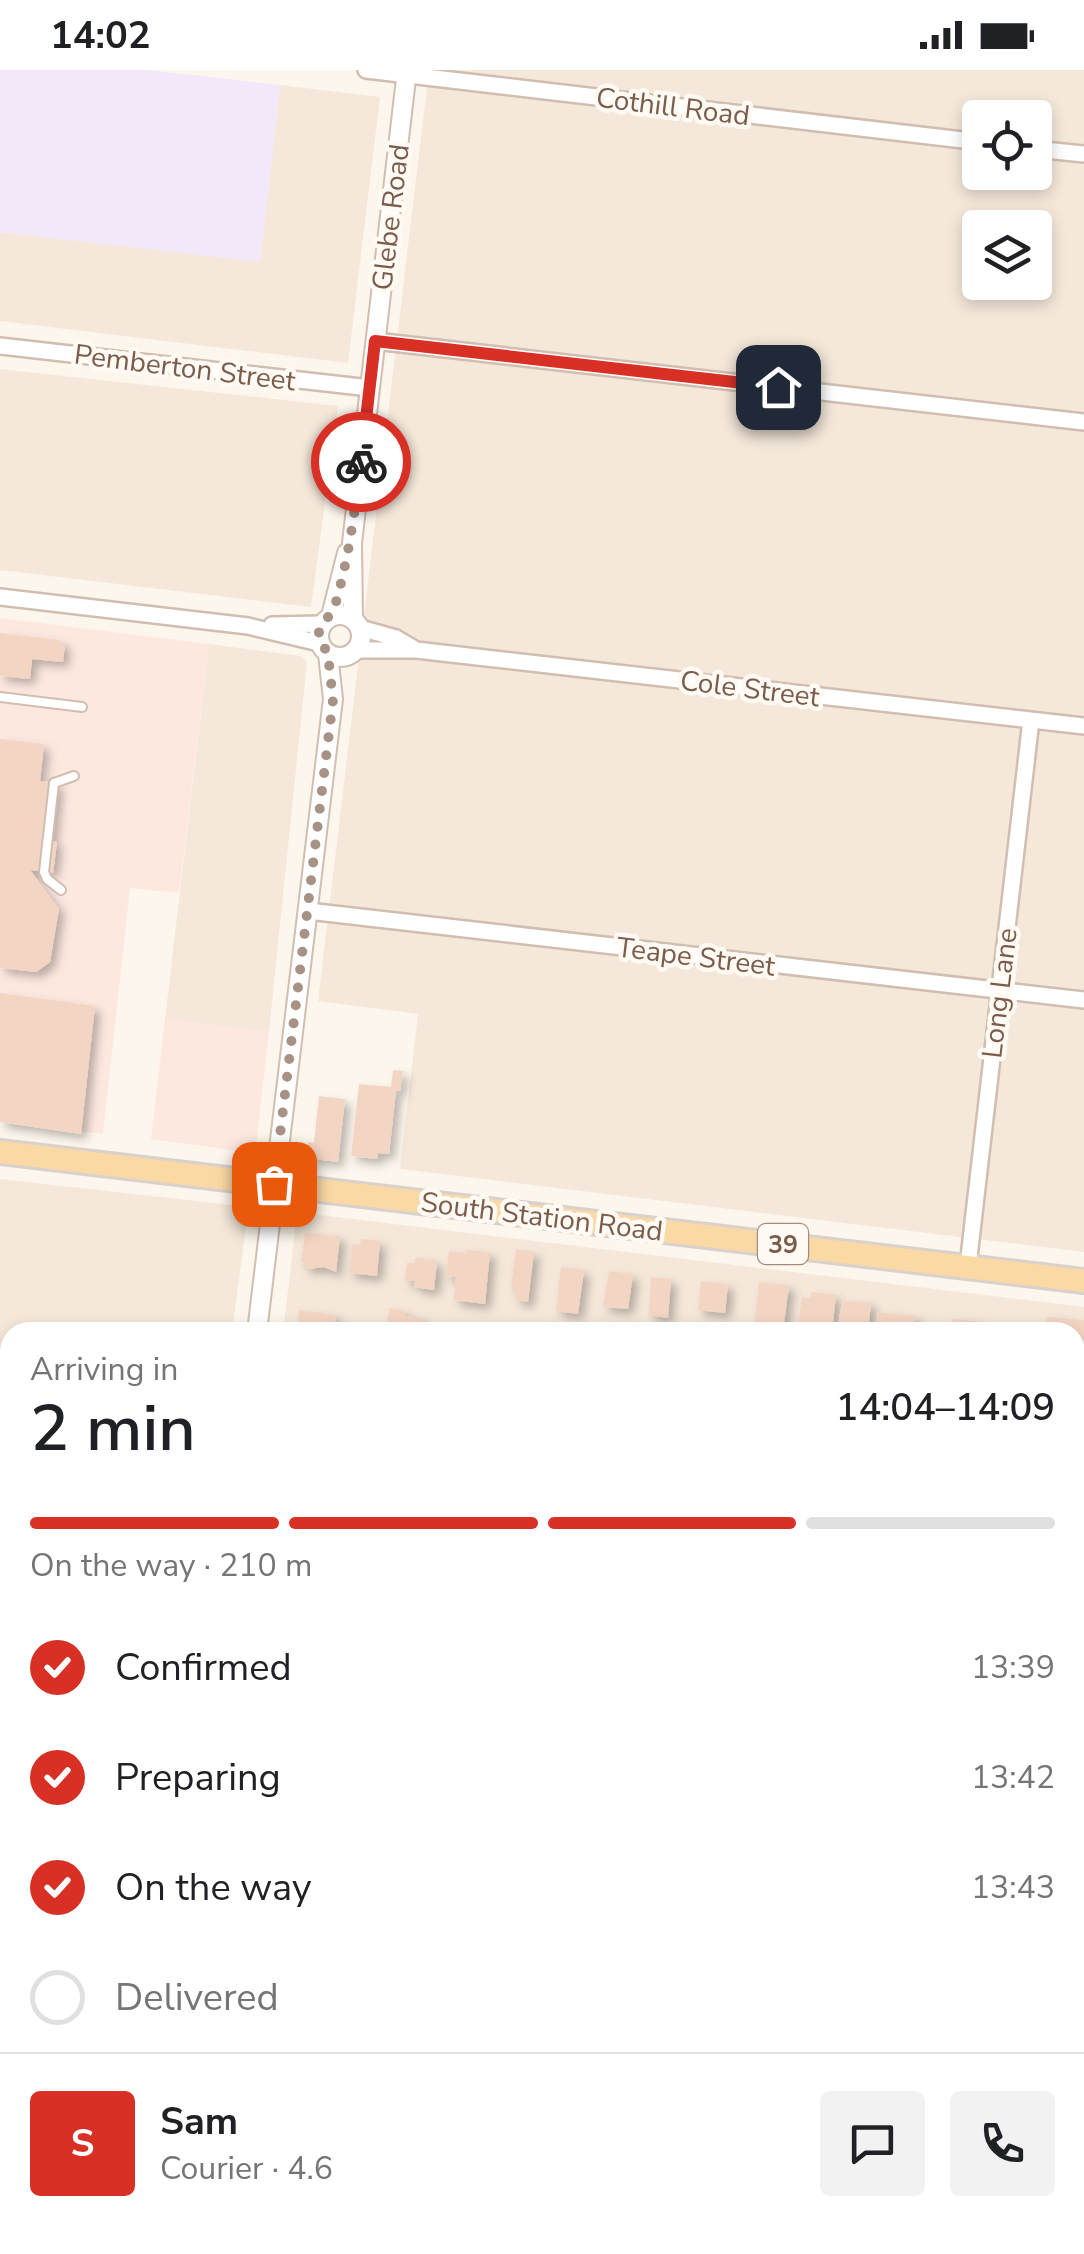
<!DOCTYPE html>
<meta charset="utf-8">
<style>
body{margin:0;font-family:"Nunito Sans",sans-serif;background:#f2f2f2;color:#202124;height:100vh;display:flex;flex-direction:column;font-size:38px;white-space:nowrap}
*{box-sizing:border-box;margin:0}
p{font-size:32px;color:#757577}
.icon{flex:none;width:55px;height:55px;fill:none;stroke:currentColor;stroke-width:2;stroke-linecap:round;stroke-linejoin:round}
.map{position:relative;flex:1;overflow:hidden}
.details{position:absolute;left:0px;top:1252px;width:1085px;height:932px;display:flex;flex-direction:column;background:#fff;border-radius:30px 30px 0 0;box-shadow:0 5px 15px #0003}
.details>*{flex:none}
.tools{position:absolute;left:962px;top:30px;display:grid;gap:20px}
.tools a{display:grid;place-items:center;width:90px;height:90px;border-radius:10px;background:#fff;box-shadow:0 5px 15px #0003;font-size:50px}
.pin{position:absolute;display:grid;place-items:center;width:85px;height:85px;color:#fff;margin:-42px;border-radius:20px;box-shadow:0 5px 15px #0006}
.courier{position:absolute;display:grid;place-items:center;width:100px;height:100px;margin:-50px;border:8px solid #d93025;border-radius:50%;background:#fff;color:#222;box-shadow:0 2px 12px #0007}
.overview em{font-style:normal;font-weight:600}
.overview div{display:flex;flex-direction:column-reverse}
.overview{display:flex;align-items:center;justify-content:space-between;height:170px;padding:0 30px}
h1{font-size:65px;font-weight:600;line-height:75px}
.bar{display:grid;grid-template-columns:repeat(4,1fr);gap:15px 10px;align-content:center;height:120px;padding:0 30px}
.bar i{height:12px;border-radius:8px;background:#e0e0e0}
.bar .current{background:#d93025}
.bar p{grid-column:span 4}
.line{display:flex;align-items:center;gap:25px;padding:0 30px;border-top:2px solid #e0e0e0}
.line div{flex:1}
.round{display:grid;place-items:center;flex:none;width:105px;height:105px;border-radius:10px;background:#f2f2f2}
ol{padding:0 30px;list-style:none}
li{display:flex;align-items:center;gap:30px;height:110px}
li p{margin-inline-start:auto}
li .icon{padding:10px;border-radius:50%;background:#d93025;color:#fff;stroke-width:4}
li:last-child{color:#757577}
li i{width:55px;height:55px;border:5px solid #e0e0e0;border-radius:50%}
.status{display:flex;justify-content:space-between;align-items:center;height:70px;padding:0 50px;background:#fff;direction:ltr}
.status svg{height:28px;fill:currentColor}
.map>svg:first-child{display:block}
.residential{fill:#f5e8da;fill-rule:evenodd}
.commercial{fill:#fde8e0}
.education{fill:#f3e8fa}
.green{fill:#d8ecc9}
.building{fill:#f3d5c3;filter:url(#shadow)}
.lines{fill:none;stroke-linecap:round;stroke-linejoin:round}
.service-casing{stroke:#d1beb0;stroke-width:12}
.minor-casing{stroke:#d1beb0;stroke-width:20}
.tertiary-casing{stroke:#d1beb0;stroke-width:22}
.primary-casing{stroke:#dad1cd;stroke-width:28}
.path{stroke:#d9b8a5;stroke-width:2.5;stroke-dasharray:2.5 8;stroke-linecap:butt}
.service{stroke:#fff;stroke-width:8}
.minor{stroke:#fff;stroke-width:15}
.tertiary{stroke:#fff;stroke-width:18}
.primary{stroke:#fbd9a5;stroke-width:22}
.done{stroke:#a89285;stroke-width:10;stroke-dasharray:0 18}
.route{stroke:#d93025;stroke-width:12}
.labels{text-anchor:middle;stroke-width:9;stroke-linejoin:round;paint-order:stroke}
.shield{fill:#fffaf3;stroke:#a28b7f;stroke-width:2.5}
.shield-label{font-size:25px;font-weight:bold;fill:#7a5c4d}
.street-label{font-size:28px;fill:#7a5c4d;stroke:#fffaf3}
</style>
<div class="status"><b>14:02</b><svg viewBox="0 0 49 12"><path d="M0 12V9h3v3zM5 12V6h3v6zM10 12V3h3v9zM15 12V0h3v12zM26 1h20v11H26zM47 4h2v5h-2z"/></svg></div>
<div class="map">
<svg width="1084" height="2184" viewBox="0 0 1084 2184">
<defs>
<filter id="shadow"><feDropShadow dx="5.5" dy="5.5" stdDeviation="5" flood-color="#0004"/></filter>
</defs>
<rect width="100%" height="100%" fill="#fdf6ec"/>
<!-- residential -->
<path class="residential" d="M429 0H1084V1182L400 1099 418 944 318 931ZM980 48H1035V102H980ZM980 158H1035V212H980Z
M280 15 380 27 348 293 0 251V162L260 191Z
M0 299 338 336 311 537 0 500Z
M209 574 301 586 307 592 269 962 165 949Z
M0 1109 232 1135 247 1149 232 1262H10V1363L0 1362Z
M303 1143 1084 1237V1970L1075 1969V1262H283L296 1152Z
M0 1411 10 1413V1666L0 1665Z
M0 1714 10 1715V1861L0 1946Z"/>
<!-- commercial -->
<path class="commercial" d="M0 548 209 574 179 823 130 818 103 1064 0 1052Z
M165 949 269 962 256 1075 246 1082 151 1069Z"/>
<!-- education -->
<path class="education" d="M0 0H149L280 15 260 192 0 162Z
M1075 2019 1084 2020V2184H174L176 2175H1075Z"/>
<!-- green -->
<path class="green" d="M0 1996 10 1997V2175H102L101 2184H0Z"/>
<!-- building -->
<path class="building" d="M0 563 59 570V572L65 573 63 592 32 589 30 609 0 606Z
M0 669 44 674 40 711 58 713 52 771 57 772 53 803 30 800 59 839 50 892 36 902 0 898Z
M0 923 95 936 81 1064 0 1052Z
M393 1000 403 1001 400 1021H396L389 1084 378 1083 377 1089 351 1086 359 1014 391 1017Z
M319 1026 345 1029 338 1092 306 1088 308 1072 314 1073Z
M305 1163 340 1166 336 1202 324 1197 307 1199 306 1193 301 1192Z
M361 1169 380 1171 377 1206 349 1203 352 1174 360 1175Z
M516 1179 534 1182 528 1232 516 1230 515 1218 511 1217Z
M467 1180 490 1182 485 1234 454 1230 456 1207 446 1206 449 1181 467 1183Z
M416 1187 437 1191 434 1220 414 1217 415 1211H405L407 1193H414Z
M561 1197 584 1200 578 1244 556 1241Z
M609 1201 633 1204 628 1239 603 1237Z
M651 1207 671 1209 668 1248 649 1245Z
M701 1211 728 1214 725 1243 698 1240Z
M759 1212 789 1215 783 1261 754 1258Z
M812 1222 836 1225 832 1262H797L802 1227 810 1228Z
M842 1231 871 1232 868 1262H837Z
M389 1238 406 1241 405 1246 423 1248 421 1262H387Z
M299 1240 336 1245 335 1255 331 1254 330 1262H303V1257L298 1256Z
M878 1242 916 1246 913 1262H875Z
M1047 1247 1084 1250V1306L1075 1305V1262H1046Z
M952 1249 976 1251 975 1262H950Z
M1075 1576H1084V1611L1075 1610Z
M1075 1795 1084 1796V1838L1075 1837Z
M1075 1922 1081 1923V1931H1084V1952L1079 1951 1081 1940 1075 1939Z"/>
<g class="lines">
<defs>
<path id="service" d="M0 627 82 637
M61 820 47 809 44 802 54 713 74 706"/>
<path id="minor" d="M366 0 980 72
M1035 79 1084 84
M375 271 1084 352
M0 276 370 318
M0 527 248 556 319 573
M272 555 322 554
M360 558 396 568 413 578
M356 580H416L1084 656
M308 841 1084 930
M968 1196 1031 650
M0 1385 10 1386
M1075 1512 1084 1513
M0 1689 10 1690
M0 1975 10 1976
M1075 1993 1084 1994"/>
<path id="tertiary" d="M319 566a21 21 0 1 1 42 0a21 21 0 1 1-42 0Z
M331 546 347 483
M353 549 352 473 407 0
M257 1262 333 629 328 584
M150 2184 151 2175"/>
<path id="primary" d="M0 1082 1084 1211"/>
</defs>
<!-- service casing -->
<use href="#service" class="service-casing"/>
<!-- minor casing -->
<use href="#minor" class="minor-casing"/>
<!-- tertiary casing -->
<use href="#tertiary" class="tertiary-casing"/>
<!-- primary casing -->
<use href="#primary" class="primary-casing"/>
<!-- path -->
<path class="path" d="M10 2078 5 2086 10 2092
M28 2184 33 2175"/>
<!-- service -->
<use href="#service" class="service"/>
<!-- minor -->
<use href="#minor" class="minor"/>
<!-- tertiary -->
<use href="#tertiary" class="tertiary"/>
<!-- primary -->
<use href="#primary" class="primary"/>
</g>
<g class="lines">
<!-- done -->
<path class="done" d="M274 1114 333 630 328 584 318 566C321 552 332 546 336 532 349 486 355 440 361 392"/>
<!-- route -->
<path class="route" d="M361 392 375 271 778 317"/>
</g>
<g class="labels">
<!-- shield labels -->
<rect class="shield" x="758" y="1154" width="50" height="40" rx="8"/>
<g class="shield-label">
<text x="783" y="1183">39</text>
</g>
<!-- street labels -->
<g class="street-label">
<text transform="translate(673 36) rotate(7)" y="10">Cothill Road</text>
<text transform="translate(390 147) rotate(-83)" y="10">Glebe Road</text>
<text transform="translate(185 297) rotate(7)" y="10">Pemberton Street</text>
<text transform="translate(750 618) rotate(7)" y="10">Cole Street</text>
<text transform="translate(696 886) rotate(7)" y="10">Teape Street</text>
<text transform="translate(999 923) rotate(-83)" y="10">Long Lane</text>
<text transform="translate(542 1146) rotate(7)" y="10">South Station Road</text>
</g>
</g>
</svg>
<div class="tools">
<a><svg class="icon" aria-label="locate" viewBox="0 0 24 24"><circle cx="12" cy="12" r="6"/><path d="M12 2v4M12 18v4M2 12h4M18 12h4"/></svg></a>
<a><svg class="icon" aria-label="layers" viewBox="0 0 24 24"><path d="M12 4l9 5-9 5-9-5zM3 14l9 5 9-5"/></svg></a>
</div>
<div class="pin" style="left:274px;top:1114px;background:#ea580c"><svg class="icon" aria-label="bag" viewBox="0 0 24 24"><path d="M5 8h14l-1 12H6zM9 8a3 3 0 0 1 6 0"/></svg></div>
<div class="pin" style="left:778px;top:317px;background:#1f2937"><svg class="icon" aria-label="home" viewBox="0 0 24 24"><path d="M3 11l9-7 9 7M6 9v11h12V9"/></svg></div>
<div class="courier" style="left:361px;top:392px"><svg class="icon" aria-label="bike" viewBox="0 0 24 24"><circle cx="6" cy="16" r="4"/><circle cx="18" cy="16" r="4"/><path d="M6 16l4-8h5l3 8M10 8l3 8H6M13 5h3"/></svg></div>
<section class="details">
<div class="overview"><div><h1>2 min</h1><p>Arriving in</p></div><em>14:04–14:09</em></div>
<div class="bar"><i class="current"></i><i class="current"></i><i class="current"></i><i></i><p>On the way · 210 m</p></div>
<ol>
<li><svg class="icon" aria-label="check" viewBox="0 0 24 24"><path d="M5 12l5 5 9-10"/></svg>Confirmed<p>13:39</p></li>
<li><svg class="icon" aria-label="check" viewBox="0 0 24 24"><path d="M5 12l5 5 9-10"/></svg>Preparing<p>13:42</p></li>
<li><svg class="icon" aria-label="check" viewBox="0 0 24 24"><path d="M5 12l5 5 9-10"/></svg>On the way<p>13:43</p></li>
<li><i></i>Delivered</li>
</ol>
<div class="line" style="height:180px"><b class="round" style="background:#d93025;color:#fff">S</b><div><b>Sam</b><p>Courier · 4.6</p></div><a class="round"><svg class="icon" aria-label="chat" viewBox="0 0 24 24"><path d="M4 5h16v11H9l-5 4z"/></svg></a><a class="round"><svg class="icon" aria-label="phone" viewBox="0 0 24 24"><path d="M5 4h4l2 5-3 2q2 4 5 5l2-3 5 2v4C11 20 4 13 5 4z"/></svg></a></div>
</section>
</div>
